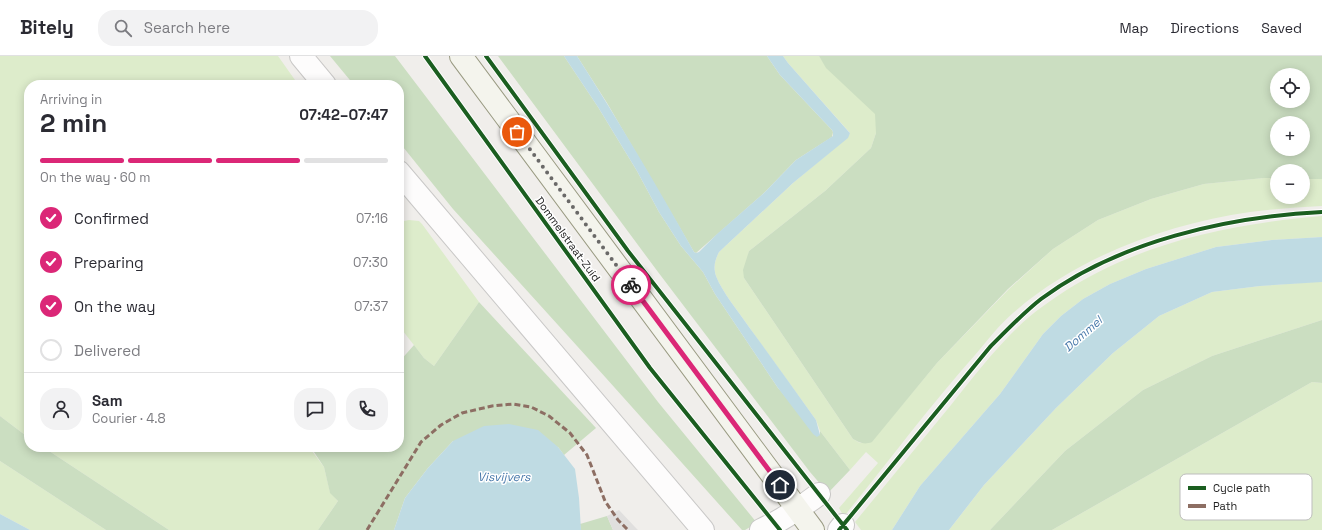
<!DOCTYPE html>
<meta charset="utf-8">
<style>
body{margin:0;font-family:"Space Grotesk",sans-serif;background:#f2f2f3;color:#2b2b33;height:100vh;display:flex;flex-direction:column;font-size:15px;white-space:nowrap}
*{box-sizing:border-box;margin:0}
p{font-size:13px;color:#7c7c81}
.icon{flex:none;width:22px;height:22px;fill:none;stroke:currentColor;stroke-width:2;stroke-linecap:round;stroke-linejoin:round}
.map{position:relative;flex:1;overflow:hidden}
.panel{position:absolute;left:24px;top:24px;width:380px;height:372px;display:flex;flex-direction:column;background:#fff;border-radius:16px;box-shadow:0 2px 10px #0003}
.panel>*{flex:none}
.controls{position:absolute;left:1270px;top:12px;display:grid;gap:8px}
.controls a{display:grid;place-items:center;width:40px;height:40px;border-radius:50%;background:#fff;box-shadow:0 2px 10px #0003;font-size:20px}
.pin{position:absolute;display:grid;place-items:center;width:34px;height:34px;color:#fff;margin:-17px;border:2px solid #fff;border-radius:50%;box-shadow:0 1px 4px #0007}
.courier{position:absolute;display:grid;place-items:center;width:40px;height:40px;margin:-20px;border:3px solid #db2777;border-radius:50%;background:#fff;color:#222;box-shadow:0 1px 5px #0007}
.summary em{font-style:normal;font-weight:700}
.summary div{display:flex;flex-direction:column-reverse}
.summary{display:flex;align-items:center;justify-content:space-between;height:68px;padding:0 16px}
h1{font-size:26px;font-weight:700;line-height:30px}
.bar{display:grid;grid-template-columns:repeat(4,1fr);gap:6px 4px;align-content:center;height:48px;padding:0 16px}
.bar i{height:5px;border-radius:3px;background:#e1e1e2}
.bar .current{background:#db2777}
.bar p{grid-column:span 4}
.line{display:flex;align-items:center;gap:10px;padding:0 16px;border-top:1px solid #e1e1e2}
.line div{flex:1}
.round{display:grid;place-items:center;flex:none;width:42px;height:42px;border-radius:16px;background:#f2f2f3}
ol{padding:0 16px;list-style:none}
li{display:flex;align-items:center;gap:12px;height:44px}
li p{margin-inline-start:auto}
li .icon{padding:4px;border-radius:50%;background:#db2777;color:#fff;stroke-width:4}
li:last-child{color:#7c7c81}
li i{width:22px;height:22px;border:2px solid #e1e1e2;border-radius:50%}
header{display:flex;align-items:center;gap:24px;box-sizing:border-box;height:56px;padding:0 20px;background:#fff;border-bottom:1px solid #e1e1e2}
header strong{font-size:19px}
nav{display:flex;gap:22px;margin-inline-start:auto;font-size:14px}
.search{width:280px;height:36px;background:#f2f2f3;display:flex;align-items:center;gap:10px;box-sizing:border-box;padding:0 14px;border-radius:16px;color:#7c7c81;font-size:15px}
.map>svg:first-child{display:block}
.grass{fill:#ddeccb}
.forest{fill:#cbdec1;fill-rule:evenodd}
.parking{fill:#e0dfde}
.water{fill:#bfdbe3}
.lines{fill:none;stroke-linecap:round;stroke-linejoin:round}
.street-casing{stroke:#c9c8c7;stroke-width:24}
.secondary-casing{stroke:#999a82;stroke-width:24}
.street{stroke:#fdfcfc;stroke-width:22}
.secondary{stroke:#f4f4ed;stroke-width:22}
.quiet{stroke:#8d6e63;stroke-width:3;stroke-dasharray:6 3;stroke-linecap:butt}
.cycleway-casing{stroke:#fff;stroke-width:6}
.cycleway{stroke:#1b5e20;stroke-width:4}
.done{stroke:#6a6968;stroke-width:4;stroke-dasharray:0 7.2}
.route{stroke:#db2777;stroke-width:5}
.labels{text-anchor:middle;stroke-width:3;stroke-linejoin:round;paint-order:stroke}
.street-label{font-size:11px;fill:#222;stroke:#fff}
.water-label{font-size:12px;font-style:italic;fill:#4a7aab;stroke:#fff}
.key{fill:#fff;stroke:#bdbdbd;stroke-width:1}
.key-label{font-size:11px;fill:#222}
</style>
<header>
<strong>Bitely</strong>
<div class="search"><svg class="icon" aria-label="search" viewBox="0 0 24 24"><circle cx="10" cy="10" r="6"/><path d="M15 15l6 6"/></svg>Search here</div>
<nav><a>Map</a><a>Directions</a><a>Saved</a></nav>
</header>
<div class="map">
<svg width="1322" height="474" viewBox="0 0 1322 474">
<rect width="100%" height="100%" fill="#f0eeeb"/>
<!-- grass -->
<path class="grass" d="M0 0H278L295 24 290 29H29V382L0 360Z
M783 0H819L827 12 876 58V77L871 92 825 135 749 195 744 222 853 383 860 387 872 385 937 307 1009 233 1053 193 1098 164 1151 143 1204 128 1264 122H1277V141H1303V123H1322V150C1298 151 1274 153 1250 156 1166 168 1077 201 1013 257 999 269 987 285 975 299 929 351 888 406 845 459H843L839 452 878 407 866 396 850 414 820 375 816 364C794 333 771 302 749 271 739 256 722 236 716 220 713 211 715 204 719 196L793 127 847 82 850 77 788 7Z
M1322 160V181L1272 184 1216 191 1146 213 1110 228 1083 243 1061 260 1043 278 1000 338 920 430 892 474H861L855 466C887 427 919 388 951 349 975 319 1000 286 1029 261 1038 253 1049 246 1059 239 1137 187 1229 168 1322 160Z
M409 164 419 165 422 168 479 246 434 310 424 302 399 270V169L404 165Z
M1312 226H1322V264L1212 300 1143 334 1065 395 990 474H949L984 429 1056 352 1113 297 1159 260 1212 236 1260 230Z
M1312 326 1322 327V474H1052Z
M43 391H309L324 411 330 436 338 445 318 474H169Z
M0 405 106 474H30L0 458Z"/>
<!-- forest -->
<path class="forest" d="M330 0H395L658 346 757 467 745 474H742L606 322 453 153 399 86V29H354Z
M498 0H564L598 51 637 115 659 156 681 190 703 216 715 238 778 332 820 379V375L850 414 828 437 810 416 658 216Z
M577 0H767L780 19 832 74 833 76 832 81 796 104 765 136 696 197 694 196 607 47Z
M819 0H1322V123H1303V115H1277V122H1264L1204 128 1151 143 1098 164 1053 193 1008 233 937 307 872 386C864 389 860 387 853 383L744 222 743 214 749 195 825 135 871 92 876 77 875 58 826 12ZM1277 19H1303V45H1277ZM1277 67H1303V93H1277Z
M479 246 596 372 564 399 558 391 453 385 428 412 405 442 394 474H318L338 445 330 437 324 411 314 396 319 391H399V306L414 289 424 302 434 310Z
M1322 264V327L1312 326 1052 474H990L1065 395 1143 334 1212 300Z
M0 360 29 382V391H43L169 474H106L0 405Z
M607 460 613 474H581L580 468Z"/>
<!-- parking -->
<path class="parking" d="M619 454 635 471 638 474H613L607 460Z"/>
<!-- water -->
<path class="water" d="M564 0H577C618 64 657 130 694 196L696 197 699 196 717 178 765 136 796 104 833 80V76L832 74 780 19 767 0H783L788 7 848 75 850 77 848 82 793 127 719 196C715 204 713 211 716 220 722 236 739 256 749 271 772 302 794 333 816 364L820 379 817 381 813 378 778 332 715 238 703 216 681 190 659 156 637 115 598 51Z
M1322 181V226L1260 230 1212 236 1159 260 1113 297 1056 352 984 429 949 474H892L920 430 1000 338 1043 278 1061 260 1083 243 1110 228 1146 213 1216 191 1272 184Z
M509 368 538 374 558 391 575 413 579 442 581 474H394L405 442 428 412 453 385 484 370Z
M0 458 30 474H0Z"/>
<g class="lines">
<defs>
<path id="street" d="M301 0 325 29
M399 116 703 474
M761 474C782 464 801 452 819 438
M839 474 843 469"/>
<path id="secondary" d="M461 0 813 474"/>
</defs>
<!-- street casing -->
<use href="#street" class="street-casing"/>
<!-- secondary casing -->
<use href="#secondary" class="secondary-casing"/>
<!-- street -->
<use href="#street" class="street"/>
<!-- secondary -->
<use href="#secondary" class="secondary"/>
<!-- quiet -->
<path class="quiet" d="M367 474 421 386 441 369 462 357 492 350 513 348 531 351 549 360 570 377 587 399 605 445 618 464 628 474"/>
<defs>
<path id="cycleway" d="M425 0 650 312 780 474
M486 0 628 195 847 474
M839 474 990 291C1006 275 1023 257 1041 243 1119 185 1227 161 1322 156"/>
</defs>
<!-- cycleway casing -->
<use href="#cycleway" class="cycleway-casing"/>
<!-- cycleway -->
<use href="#cycleway" class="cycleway"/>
</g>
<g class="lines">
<!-- done -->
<path class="done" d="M517 76 631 229"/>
<!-- route -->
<path class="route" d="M631 229 780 429"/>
</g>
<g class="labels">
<!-- street labels -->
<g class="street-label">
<text transform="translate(568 183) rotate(54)" y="4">Dommelstraat-Zuid</text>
</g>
<!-- water labels -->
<g class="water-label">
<text transform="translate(1083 278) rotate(-41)" y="4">Dommel</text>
<text x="504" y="425">Visvijvers</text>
</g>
</g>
<!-- legend -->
<rect x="1180" y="418" width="132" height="46" rx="6" class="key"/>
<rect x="1188" y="430" width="18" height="4" fill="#1b5e20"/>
<rect x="1188" y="448" width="18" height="4" fill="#8d6e63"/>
<g class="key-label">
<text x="1213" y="436">Cycle path</text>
<text x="1213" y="454">Path</text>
</g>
</svg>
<div class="controls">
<a><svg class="icon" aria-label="locate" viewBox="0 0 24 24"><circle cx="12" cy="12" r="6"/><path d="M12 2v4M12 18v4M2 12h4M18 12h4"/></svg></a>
<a>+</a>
<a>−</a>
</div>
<div class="pin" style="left:517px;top:76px;background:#ea580c"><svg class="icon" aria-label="bag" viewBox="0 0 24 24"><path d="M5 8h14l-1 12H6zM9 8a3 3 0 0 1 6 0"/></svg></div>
<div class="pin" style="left:780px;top:429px;background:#1f2937"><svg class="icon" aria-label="home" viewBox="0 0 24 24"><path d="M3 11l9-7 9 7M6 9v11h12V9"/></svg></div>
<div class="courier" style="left:631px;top:229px"><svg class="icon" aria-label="bike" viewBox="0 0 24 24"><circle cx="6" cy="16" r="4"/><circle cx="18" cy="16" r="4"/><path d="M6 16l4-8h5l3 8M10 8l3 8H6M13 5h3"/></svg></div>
<section class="panel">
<div class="summary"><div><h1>2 min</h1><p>Arriving in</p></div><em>07:42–07:47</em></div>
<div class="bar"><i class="current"></i><i class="current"></i><i class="current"></i><i></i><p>On the way · 60 m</p></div>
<ol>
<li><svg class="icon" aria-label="check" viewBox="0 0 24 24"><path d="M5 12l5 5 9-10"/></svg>Confirmed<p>07:16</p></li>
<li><svg class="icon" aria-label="check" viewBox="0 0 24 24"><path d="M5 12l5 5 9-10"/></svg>Preparing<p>07:30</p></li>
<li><svg class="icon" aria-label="check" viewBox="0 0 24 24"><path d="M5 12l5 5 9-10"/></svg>On the way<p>07:37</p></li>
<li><i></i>Delivered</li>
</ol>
<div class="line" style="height:72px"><a class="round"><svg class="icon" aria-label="person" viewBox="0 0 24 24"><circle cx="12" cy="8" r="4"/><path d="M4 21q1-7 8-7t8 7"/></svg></a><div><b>Sam</b><p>Courier · 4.8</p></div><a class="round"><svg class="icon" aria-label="chat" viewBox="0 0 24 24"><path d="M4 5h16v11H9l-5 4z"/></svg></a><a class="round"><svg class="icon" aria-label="phone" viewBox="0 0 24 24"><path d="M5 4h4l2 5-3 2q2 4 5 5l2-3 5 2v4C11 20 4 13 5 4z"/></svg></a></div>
</section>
</div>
